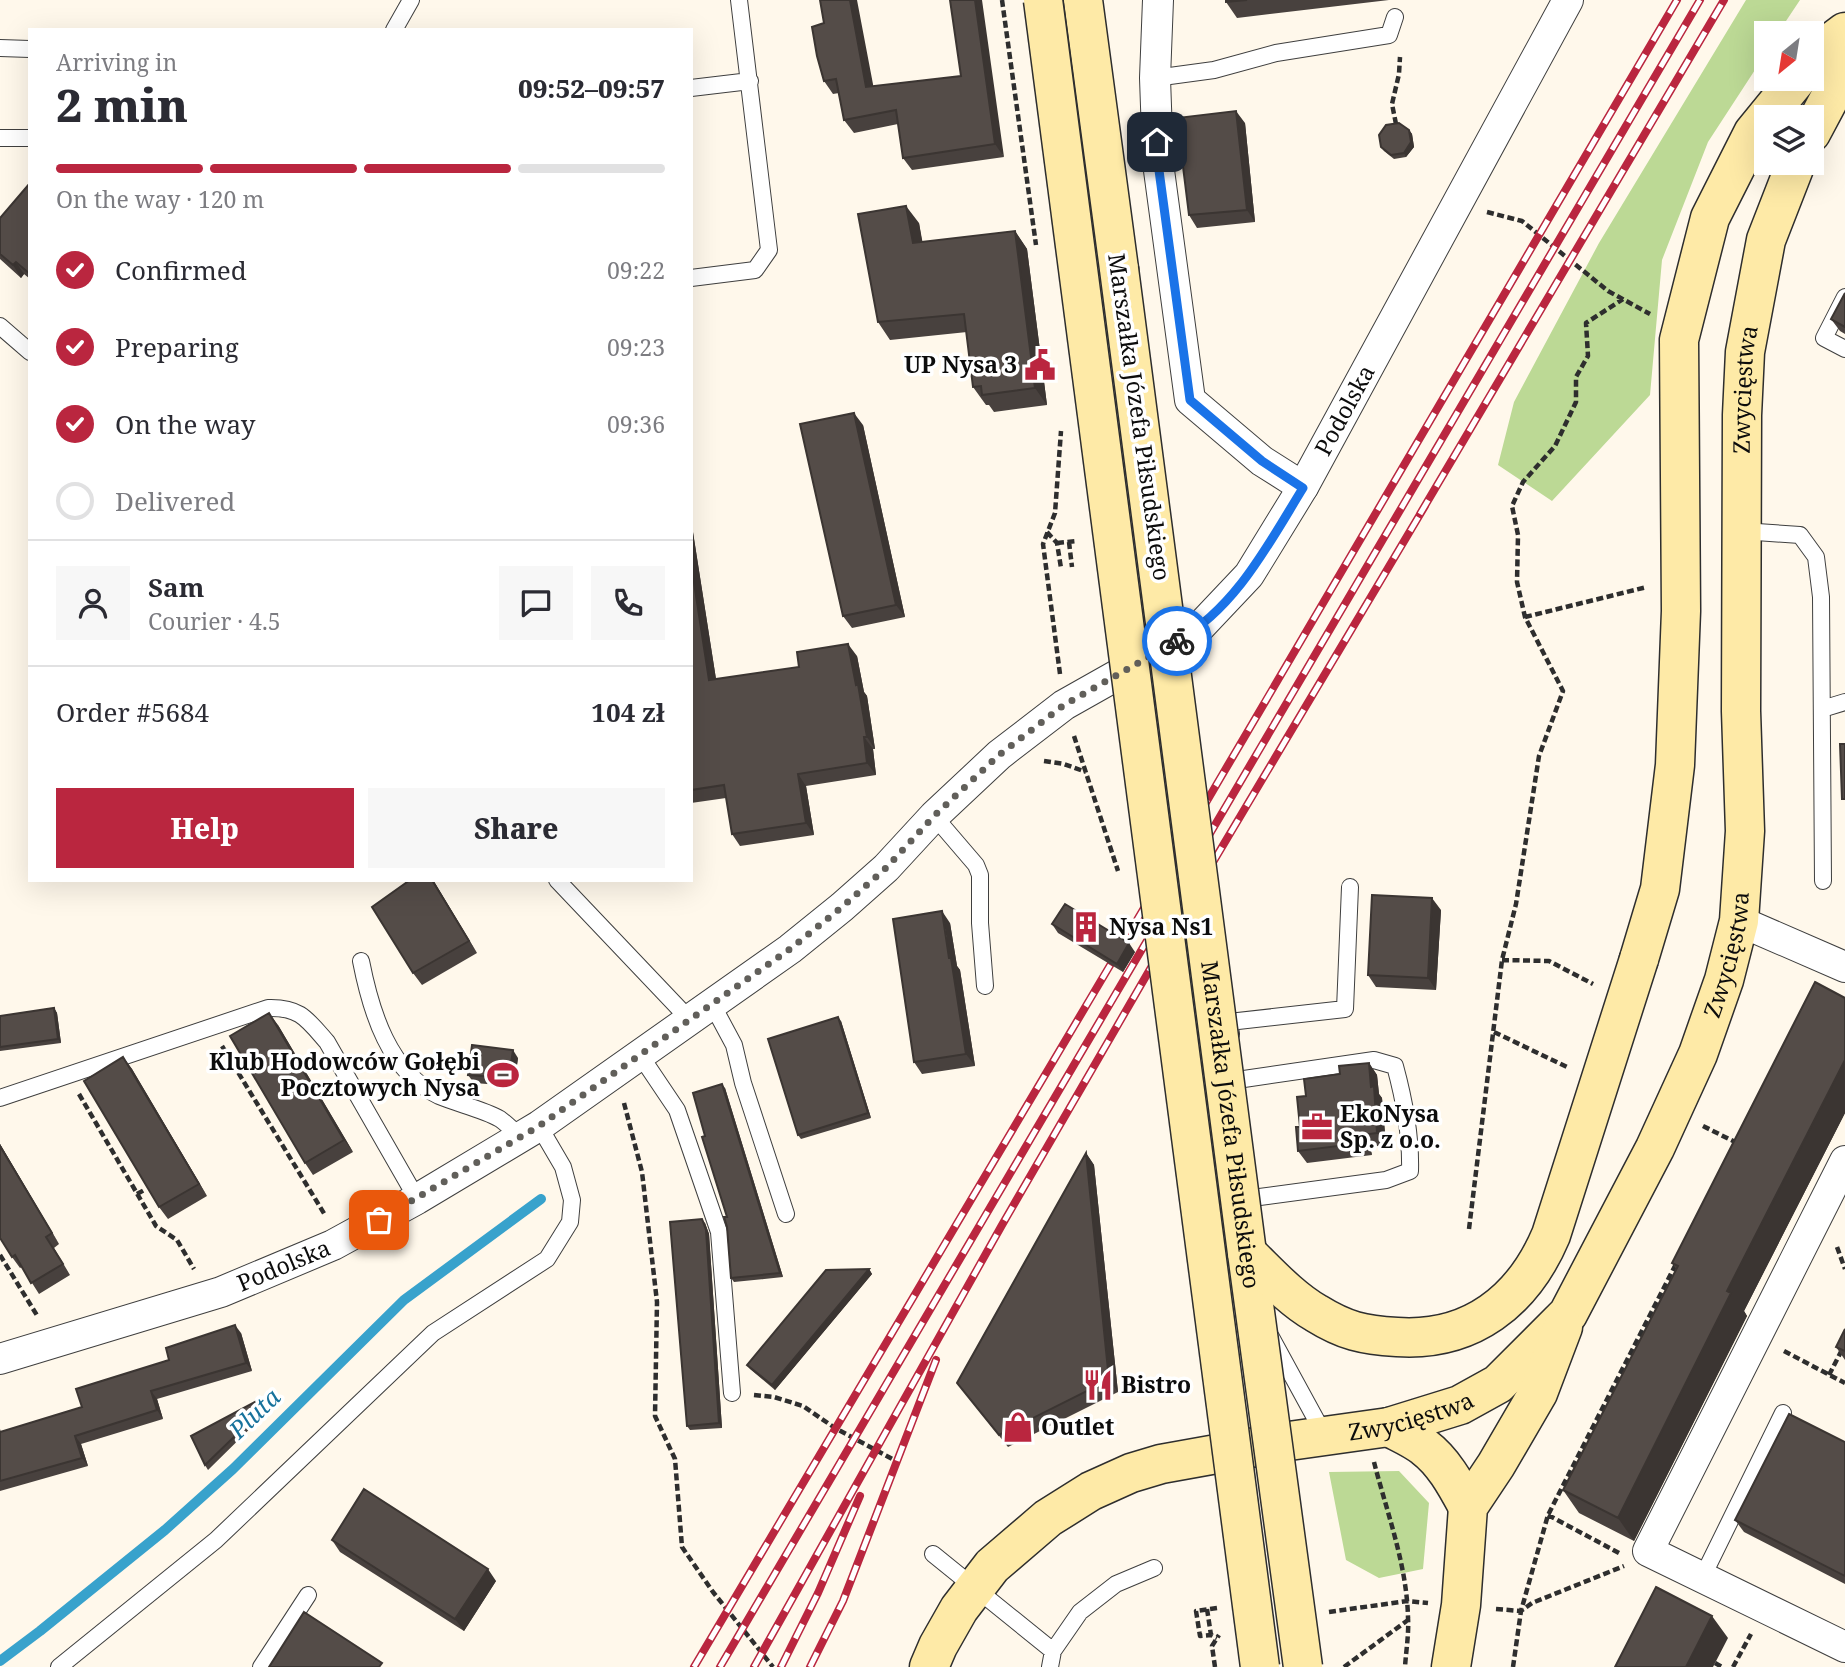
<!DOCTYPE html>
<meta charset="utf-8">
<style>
body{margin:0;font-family:"Noto Serif",serif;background:#f7f7f7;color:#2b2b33;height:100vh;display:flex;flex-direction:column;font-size:26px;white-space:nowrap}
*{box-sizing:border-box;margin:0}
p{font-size:23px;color:#7c7c81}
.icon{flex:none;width:38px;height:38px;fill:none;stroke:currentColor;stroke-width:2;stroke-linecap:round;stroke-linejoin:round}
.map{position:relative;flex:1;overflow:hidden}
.panel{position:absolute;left:28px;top:28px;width:665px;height:854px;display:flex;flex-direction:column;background:#fff;border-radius:0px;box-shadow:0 7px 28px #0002}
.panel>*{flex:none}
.needle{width:46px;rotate:210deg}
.buttons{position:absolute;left:1754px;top:21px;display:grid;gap:14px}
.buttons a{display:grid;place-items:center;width:70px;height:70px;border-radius:0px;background:#fff;box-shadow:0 7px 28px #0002;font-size:35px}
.pin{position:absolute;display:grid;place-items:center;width:60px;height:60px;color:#fff;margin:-30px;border-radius:14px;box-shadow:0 4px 10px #0006}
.courier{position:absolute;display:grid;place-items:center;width:70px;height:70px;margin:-35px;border:5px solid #1a73e8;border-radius:50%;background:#fff;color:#222;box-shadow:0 2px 9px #0007}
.summary em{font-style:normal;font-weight:800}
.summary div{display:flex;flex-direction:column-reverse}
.summary{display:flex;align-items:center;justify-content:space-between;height:119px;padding:0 28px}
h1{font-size:46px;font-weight:800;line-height:52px}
.bar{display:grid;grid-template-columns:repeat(4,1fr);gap:10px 7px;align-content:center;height:84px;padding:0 28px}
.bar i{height:9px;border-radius:5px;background:#e1e1e2}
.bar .selected{background:#ba263f}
.bar p{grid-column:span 4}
.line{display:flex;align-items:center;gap:18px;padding:0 28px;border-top:2px solid #e1e1e2}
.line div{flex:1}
.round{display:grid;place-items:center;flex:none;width:74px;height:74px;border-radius:0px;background:#f7f7f7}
ol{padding:0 28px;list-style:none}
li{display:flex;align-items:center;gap:21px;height:77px}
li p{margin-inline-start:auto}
li .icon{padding:7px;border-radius:50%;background:#ba263f;color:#fff;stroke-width:4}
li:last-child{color:#7c7c81}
li i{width:38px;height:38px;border:4px solid #e1e1e2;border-radius:50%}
.cta{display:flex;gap:14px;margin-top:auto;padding:14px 28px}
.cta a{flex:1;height:80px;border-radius:0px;background:#ba263f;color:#fff;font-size:28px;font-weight:800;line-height:80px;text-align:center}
.cta a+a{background:#f7f7f7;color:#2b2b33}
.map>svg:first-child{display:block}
.forest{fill:#bcd995}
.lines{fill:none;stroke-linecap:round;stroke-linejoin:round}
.stream{stroke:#38a2cc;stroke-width:10}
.service-casing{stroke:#3f3f3f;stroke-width:18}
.minor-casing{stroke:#3f3f3f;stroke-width:32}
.secondary-casing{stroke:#2e2e2e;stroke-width:41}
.path{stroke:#2e2e2e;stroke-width:4.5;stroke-dasharray:7 3.5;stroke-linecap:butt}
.service{stroke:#fff;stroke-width:16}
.minor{stroke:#fff;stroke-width:30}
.secondary{stroke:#feeaa7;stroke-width:38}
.rail-casing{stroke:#ba263f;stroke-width:8}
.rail{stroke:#fff;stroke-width:5;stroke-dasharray:16;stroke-linecap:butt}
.secondary-bridge-casing{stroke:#2e2e2e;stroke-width:41;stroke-linecap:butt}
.secondary-bridge{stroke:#feeaa7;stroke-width:38}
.wall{fill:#48413e}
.shaded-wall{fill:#3b3532}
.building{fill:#544c48;stroke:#3b3532;stroke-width:2}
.done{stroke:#615f5a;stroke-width:7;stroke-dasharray:0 12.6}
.route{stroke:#1a73e8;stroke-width:9}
.labels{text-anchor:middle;stroke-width:7;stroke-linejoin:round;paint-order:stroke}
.poi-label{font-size:23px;font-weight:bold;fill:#0c0c0c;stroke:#fff;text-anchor:start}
.street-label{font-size:23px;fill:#0c0c0c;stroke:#fff}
.water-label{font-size:24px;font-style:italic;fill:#17729c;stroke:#fff}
</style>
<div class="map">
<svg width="1845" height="1667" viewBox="0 0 1845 1667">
<rect width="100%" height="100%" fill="#fff8eb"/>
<!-- forest -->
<path class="forest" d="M1746 0H1800L1778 33H1766V53L1708 142 1662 260 1650 395 1552 501 1498 465 1514 402 1599 243Z
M1399 1471 1429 1503 1423 1569 1379 1578 1346 1560 1329 1472Z"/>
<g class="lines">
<!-- stream -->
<path class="stream" d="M0 1661 40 1631 165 1530 233 1469 404 1300 541 1199"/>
<defs>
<path id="service" d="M394 30 411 0
M0 48 30 49
M1155 78 1214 70 1276 53 1389 35 1395 17
M691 88 750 81
M0 138H30
M691 278 755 270 769 250 739 0
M1845 297 1824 338 1845 349
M0 326 30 352
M1742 531 1800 535 1816 557 1821 597 1823 881
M1822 709 1845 702
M934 816 976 865 980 875V923L985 986
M557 880 690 1020
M361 961C371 1012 389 1072 439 1096 458 1104 483 1109 500 1119 507 1124 514 1131 520 1137
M712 1004 734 1045 743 1083 786 1214
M1231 1034 1229 1022 1345 1009 1350 887
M640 1055 677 1110 719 1232 732 1393
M1237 1080 1374 1060 1395 1066C1404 1099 1411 1137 1410 1171L1386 1180 1252 1198
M0 1098 268 1008C300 1007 307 1019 327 1042L417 1199
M1271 1337 1325 1436
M933 1554 1053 1651
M1702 1578 1783 1413
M59 1667 216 1540 433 1333 547 1259 570 1222 572 1200 563 1167 539 1126
M261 1667 308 1595
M1050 1667 1053 1651 1080 1612 1116 1584 1154 1568"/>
<g id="minor">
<path d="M1158 0 1155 78 1158 163 1190 400 1262 461 1303 487"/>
<path d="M1739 921 1845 967"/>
<path d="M1845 1161 1648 1551 1845 1647"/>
<path id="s1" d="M0 1359 221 1292 333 1245 417 1199 539 1126 790 949 842 907 886 868 934 816 999 755 1064 705 1197 630 1249 575 1303 487 1568 0"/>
</g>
<g id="secondary">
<path d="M1083 0 1119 269"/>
<path d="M1811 61 1821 50 1845 32"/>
<path d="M1811 133 1845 69"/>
<path d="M1639 959 1660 889 1675 765 1681 611 1679 340 1710 218 1753 133 1797 79"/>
<path d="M1389 1427C1400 1433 1414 1439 1424 1447 1444 1462 1456 1485 1468 1507"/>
<path id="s2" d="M929 1667 938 1646 959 1609 992 1566 1048 1518 1091 1491 1131 1473 1161 1464 1289 1441 1389 1427 1460 1405 1498 1384 1568 1314 1655 1148 1698 1054 1724 980 1739 921 1745 831 1741 711 1742 415 1745 352 1766 240 1796 163"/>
<path d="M1451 1667 1461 1605 1468 1507 1496 1465 1538 1393 1563 1327"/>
</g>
</defs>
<!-- service casing -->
<use href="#service" class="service-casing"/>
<!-- minor casing -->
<use href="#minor" class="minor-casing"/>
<!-- secondary casing -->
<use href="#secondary" class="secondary-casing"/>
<!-- path -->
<path class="path" d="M1002 0 1036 245
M1396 124 1392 104 1399 74 1400 57
M1487 212 1522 221 1608 291 1650 314
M1047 532 1057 543 1061 568
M1069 542 1072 567
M1057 543 1077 541
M1525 617 1647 587
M1060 674 1043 544 1055 513 1061 431
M1074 736 1118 871
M1044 761 1064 764 1086 772
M1502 960 1549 961 1593 984
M1494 1032 1567 1067
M222 1046 325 1215
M79 1094 156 1226 177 1240 194 1269
M624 1103 642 1172 657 1302 655 1416 675 1459 682 1547 713 1592 773 1667
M1703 1126 1737 1143
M137 1194 146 1189
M1469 1229 1502 960 1516 904 1539 756 1563 691 1525 617 1517 582 1518 535 1512 506 1523 482 1555 446 1576 402V377L1588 356 1586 323 1623 299
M1837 1247 1845 1269
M0 1255 38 1317
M1784 1351 1845 1383
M1829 1375 1845 1344
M754 1395 774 1397 803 1406 835 1428 896 1461
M1374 1462C1387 1513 1407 1565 1408 1618 1409 1634 1406 1651 1405 1667
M1548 1515 1619 1553
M1217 1608 1196 1611 1200 1636 1211 1635 1217 1638
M1207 1609 1211 1635
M1496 1609 1521 1611 1532 1603 1624 1566
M1329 1612 1407 1601 1428 1603
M1715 1663 1722 1667
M1215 1667 1212 1646 1219 1635
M1344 1667 1408 1620
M1513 1667 1521 1611 1548 1515 1677 1262
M1733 1667 1751 1634"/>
<!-- service -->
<use href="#service" class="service"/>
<!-- minor -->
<use href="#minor" class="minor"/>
<!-- secondary -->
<use href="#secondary" class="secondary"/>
<defs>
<path id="rail" d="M1420 514 1724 0
M694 1667 1147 903 1677 0
M720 1667 1700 0
M754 1667 1002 1225 1175 926 1425 506
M781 1667 818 1593 860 1496
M810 1667 843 1601 936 1360"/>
</defs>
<!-- rail casing -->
<use href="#rail" class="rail-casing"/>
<!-- rail -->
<use href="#rail" class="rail"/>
<defs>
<g id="secondary-bridge">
<path d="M1043 0 1260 1667"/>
<path id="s3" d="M1119 269 1247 1253 1303 1667"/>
<path d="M1247 1253C1268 1273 1290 1298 1316 1313 1345 1331 1363 1335 1397 1337 1471 1342 1523 1301 1551 1235L1639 959"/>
</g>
</defs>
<!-- secondary-bridge casing -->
<use href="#secondary-bridge" class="secondary-bridge-casing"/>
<!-- secondary-bridge -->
<use href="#secondary-bridge" class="secondary-bridge"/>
</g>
<!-- wall -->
<path class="wall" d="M1226 0H1389L1237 18 1226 2Z
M824 23 873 87 961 76 1004 157 912 170 903 158 898 124 854 133 844 120 839 93 833 94 824 81Z
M1245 123 1255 222 1197 228 1189 215Z
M1409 130 1412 134 1414 147 1406 157 1394 159 1384 151 1381 147Z
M30 183V279L24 274 21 278 0 259V218Z
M919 223 922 242 1015 231 1027 249 1047 405 994 412 989 405H986L973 387 967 332 890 340 878 322Z
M1845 293V334L1840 331 1831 319Z
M863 425 905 617 852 628 843 616Z
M691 520 716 679 799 667 857 656 864 692 867 696 875 749H873L876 775 806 786 814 835 740 846 732 834 726 798 691 803Z
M433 880 477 953 422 985 413 973Z
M1441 910 1436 990 1376 987 1368 975Z
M950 923 957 966 960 970 975 1066 922 1074 914 1062Z
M1052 924 1135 952 1123 972 1058 933Z
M1845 998V1113L1744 1311 1747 1316 1634 1541 1579 1513 1563 1490 1676 1269 1672 1263Z
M54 1008 57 1013 61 1043 0 1051V1016Z
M841 1021 871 1118 801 1139 798 1135Z
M278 1025 353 1152 313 1175 305 1163Z
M123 1057 132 1069 207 1196 168 1219 159 1207Z
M518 1058 514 1086 474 1083 468 1075Z
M1369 1063 1377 1075 1379 1094 1382 1098 1386 1145 1370 1147 1372 1155 1307 1163 1298 1151 1300 1127 1306 1096 1340 1074Z
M725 1088 783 1277 734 1282 731 1278 727 1217 705 1136Z
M0 1144 59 1244 54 1248 70 1275 39 1294 22 1267 20 1268 12 1257Z
M1086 1153 1094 1165 1118 1392 1008 1447 957 1383Z
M705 1223 709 1234 722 1428 690 1430 687 1426Z
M869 1269 872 1274 775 1390 750 1369 747 1365Z
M1845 1329V1360L1836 1347Z
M241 1333 252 1371 157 1399 163 1419 81 1444 88 1466 0 1491V1429L1 1432 82 1407 169 1360Z
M266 1396 273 1406 208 1470 205 1465Z
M1845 1442V1584L1744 1532 1735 1520Z
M332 1540 496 1581 464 1631 340 1552Z"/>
<!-- shaded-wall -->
<path class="shaded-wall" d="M850 0H857L876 100 866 87Z
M975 0H982L1004 157 995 144Z
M1236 111 1245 123 1255 222 1247 210Z
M1409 130 1412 134 1414 147 1406 157 1404 153Z
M906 206 919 223 926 261 913 243Z
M1015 231 1027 249 1047 405 1035 388Z
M16 262 24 274 21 278 13 265Z
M854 413 863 425 905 617 896 605Z
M691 519 718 692 709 680 691 563Z
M848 644 857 656 864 692 867 696 875 749 867 737Z
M864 737 873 749 876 775 867 763Z
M798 774 806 786 814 835 806 823Z
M432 880H433L477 953 469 941Z
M1432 898 1441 910 1436 990 1428 978Z
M942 911 950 923 957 966 960 970 975 1066 966 1054Z
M1129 943 1135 952 1123 972 1117 964Z
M54 1008 57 1013 61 1043 58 1039Z
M269 1013 278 1025 353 1152 344 1140Z
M838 1017 841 1021 871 1118 868 1113Z
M513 1050 518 1058 514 1086 509 1078Z
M123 1057 132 1069 207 1196 199 1184Z
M1845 1060V1113L1744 1311 1747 1316 1634 1541 1618 1518 1727 1291Z
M1369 1063 1377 1075 1379 1094 1382 1098 1386 1145 1377 1133Z
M722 1084 725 1088 783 1277 780 1273Z
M1362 1135 1370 1147 1372 1155 1363 1143Z
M0 1144 59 1244 52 1233 0 1146Z
M1086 1153 1094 1165 1118 1392 1109 1380Z
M702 1219 705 1223 709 1234 722 1428 719 1423Z
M869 1269 872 1274 775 1390 772 1385Z
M235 1325 241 1333 252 1371 246 1363Z
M151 1391 157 1399 163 1419 157 1410Z
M75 1436 81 1444 88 1466 82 1458Z
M488 1569 496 1581 464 1631 455 1619Z
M1712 1616 1728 1638 1713 1667H1686Z"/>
<!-- building -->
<path class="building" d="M820 0H850L866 87 961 76 950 0H975L995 144 903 158 896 110 844 120 836 79 824 81 817 56 812 27 824 23Z
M1226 0H1247L1226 2Z
M1236 111 1247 210 1189 215 1177 118Z
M1399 123 1409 130 1411 142 1404 153 1391 155 1381 147 1379 135 1386 125Z
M30 183V274L16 262 13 265 0 254V218Z
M906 206 913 243 1015 231 1035 388 982 395 981 386 973 387 964 314 878 322 858 214Z
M1845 293V327L1831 319Z
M854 413 896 605 843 616 800 424Z
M691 563 709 680 799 667 797 652 848 644 856 685 858 684 867 737H864L867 763 798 774 806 823 732 834 724 785 691 790Z
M1840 744H1845V799H1842Z
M410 880H432L469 941 413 973 372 907Z
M1372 895 1432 898 1428 978 1368 975Z
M1065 904 1129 943 1117 964 1052 924Z
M942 911 949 958H951L966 1054 914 1062 893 919Z
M1815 982 1845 998V1060L1727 1291 1731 1293 1618 1518 1563 1490 1678 1266 1672 1263Z
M54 1008 58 1039 0 1047V1016Z
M269 1013 344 1140 305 1163 230 1036Z
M838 1017 868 1113 798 1135 768 1039Z
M472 1045 513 1050 509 1078 468 1075Z
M123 1057 199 1184 159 1207 84 1081Z
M1369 1063 1371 1087 1374 1086 1377 1133 1362 1135 1363 1143 1298 1151 1296 1127H1300L1297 1097 1306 1096 1304 1079 1340 1074 1339 1066Z
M722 1084 780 1273 731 1278 727 1227 724 1217H727L702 1137 705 1136 693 1093Z
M0 1146 52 1233 46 1237 63 1264 31 1283 15 1255 12 1257 0 1238Z
M1086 1153 1109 1380 999 1435 957 1383Z
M702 1219 706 1230 719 1423 687 1426 670 1222Z
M869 1269 772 1385 747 1365 826 1270Z
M235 1325 246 1363 151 1391 157 1410 75 1436 82 1458 0 1481V1432L82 1407 76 1389 169 1360 166 1348Z
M1845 1329V1351L1836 1347Z
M266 1396 270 1402 205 1465 191 1436Z
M1789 1414 1845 1442V1576L1735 1520Z
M364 1489 488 1569 455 1619 332 1540Z
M1656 1587 1712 1616 1686 1667H1615Z
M304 1612 382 1663 379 1667H269Z"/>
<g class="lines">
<!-- done -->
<path class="done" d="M379 1220 539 1126 790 949 842 907 886 868 934 816 999 755 1064 705 1177 641"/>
<!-- route -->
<path class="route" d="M1157 142 1158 163 1190 400 1262 461 1303 488C1269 543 1236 608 1177 641"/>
</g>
<!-- icons -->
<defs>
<symbol id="civic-bare" viewBox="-9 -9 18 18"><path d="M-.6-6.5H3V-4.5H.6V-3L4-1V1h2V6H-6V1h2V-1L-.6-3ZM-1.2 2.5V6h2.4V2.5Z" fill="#ba263f" stroke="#fff" stroke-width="2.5" paint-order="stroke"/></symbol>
<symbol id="building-bare" viewBox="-9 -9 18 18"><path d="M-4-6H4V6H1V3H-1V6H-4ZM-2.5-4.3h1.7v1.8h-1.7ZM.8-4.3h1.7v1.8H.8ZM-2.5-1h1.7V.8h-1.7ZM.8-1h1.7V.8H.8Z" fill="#ba263f" stroke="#fff" stroke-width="2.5" paint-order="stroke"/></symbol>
<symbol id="stadium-bare" viewBox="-9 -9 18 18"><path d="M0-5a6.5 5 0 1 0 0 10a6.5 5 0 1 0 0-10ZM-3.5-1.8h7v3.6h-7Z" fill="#ba263f" stroke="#fff" stroke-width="2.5" paint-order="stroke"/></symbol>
<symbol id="office-bare" viewBox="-9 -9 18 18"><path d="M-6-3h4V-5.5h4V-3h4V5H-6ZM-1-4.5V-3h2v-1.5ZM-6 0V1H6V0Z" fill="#ba263f" stroke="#fff" stroke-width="2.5" paint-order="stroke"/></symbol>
<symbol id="restaurant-bare" viewBox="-9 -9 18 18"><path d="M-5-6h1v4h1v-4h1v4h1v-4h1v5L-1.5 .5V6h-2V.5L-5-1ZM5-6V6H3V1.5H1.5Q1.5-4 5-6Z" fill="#ba263f" stroke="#fff" stroke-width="2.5" paint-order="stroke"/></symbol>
<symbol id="shop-bare" viewBox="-9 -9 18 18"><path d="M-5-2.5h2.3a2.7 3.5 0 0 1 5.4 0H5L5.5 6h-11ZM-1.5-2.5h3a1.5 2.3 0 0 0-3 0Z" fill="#ba263f" stroke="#fff" stroke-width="2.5" paint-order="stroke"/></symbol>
</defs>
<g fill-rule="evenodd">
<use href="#civic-bare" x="1018" y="343" width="44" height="44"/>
<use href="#building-bare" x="1064" y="905" width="44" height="44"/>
<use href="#stadium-bare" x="481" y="1053" width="44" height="44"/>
<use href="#office-bare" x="1295" y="1105" width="44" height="44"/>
<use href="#restaurant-bare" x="1076" y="1363" width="44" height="44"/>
<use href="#shop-bare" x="996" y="1405" width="44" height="44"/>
</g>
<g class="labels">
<!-- poi labels -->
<g class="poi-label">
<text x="1017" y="373" text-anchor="end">UP Nysa 3</text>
<text x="1109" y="935">Nysa Ns1</text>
<text x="480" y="1070" text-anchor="end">Klub Hodowców Gołębi<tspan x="480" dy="26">Pocztowych Nysa</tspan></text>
<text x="1340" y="1122">EkoNysa<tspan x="1340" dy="26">Sp. z o.o.</tspan></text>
<text x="1121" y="1393">Bistro</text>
<text x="1041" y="1435">Outlet</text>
</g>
<!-- street labels -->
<g class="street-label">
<text dy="8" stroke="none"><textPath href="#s2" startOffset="1729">Zwycięstwa</textPath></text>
<text dy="8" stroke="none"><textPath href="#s1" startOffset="1684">Podolska</textPath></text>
<text transform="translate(1139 417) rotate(82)" y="8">Marszałka Józefa Piłsudskiego</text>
<text dy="8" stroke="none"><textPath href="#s2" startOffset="1162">Zwycięstwa</textPath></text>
<text dy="8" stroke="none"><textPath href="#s3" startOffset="863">Marszałka Józefa Piłsudskiego</textPath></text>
<text dy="8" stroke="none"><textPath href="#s1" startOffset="299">Podolska</textPath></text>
<text dy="8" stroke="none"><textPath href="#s2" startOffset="574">Zwycięstwa</textPath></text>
</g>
<!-- water labels -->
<g class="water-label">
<text transform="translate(255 1414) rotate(-44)" y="8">Pluta</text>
</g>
</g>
</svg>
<div class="buttons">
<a><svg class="needle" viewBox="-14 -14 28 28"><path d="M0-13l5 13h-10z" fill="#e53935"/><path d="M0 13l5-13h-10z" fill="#7c7c81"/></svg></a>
<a><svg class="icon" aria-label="layers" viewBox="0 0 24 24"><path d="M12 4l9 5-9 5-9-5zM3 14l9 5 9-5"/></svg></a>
</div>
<div class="pin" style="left:379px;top:1220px;background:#ea580c"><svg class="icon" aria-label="bag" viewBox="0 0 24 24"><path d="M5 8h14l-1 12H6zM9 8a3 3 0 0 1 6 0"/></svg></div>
<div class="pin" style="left:1157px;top:142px;background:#1f2937"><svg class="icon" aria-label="home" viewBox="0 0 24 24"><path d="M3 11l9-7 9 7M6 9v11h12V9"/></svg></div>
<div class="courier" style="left:1177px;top:641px"><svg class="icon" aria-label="bike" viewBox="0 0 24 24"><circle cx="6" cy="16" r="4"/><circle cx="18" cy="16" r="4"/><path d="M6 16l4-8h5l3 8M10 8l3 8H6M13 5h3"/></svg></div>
<section class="panel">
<div class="summary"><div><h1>2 min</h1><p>Arriving in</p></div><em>09:52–09:57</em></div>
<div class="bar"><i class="selected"></i><i class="selected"></i><i class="selected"></i><i></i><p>On the way · 120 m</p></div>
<ol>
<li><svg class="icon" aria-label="check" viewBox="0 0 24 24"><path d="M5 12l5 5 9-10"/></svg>Confirmed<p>09:22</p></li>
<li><svg class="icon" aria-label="check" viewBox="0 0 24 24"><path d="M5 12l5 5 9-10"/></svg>Preparing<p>09:23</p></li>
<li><svg class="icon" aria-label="check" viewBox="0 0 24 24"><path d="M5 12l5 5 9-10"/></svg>On the way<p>09:36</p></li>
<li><i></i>Delivered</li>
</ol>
<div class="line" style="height:126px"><a class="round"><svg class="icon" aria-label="person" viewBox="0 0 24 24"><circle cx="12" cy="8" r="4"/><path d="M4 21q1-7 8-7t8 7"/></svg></a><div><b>Sam</b><p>Courier · 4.5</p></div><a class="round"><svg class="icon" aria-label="chat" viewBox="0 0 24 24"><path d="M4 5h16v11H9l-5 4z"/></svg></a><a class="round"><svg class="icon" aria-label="phone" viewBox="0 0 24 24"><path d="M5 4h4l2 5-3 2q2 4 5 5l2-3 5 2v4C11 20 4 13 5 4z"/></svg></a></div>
<div class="line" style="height:91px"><div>Order #5684</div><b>104 zł</b></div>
<div class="cta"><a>Help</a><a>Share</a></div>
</section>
</div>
